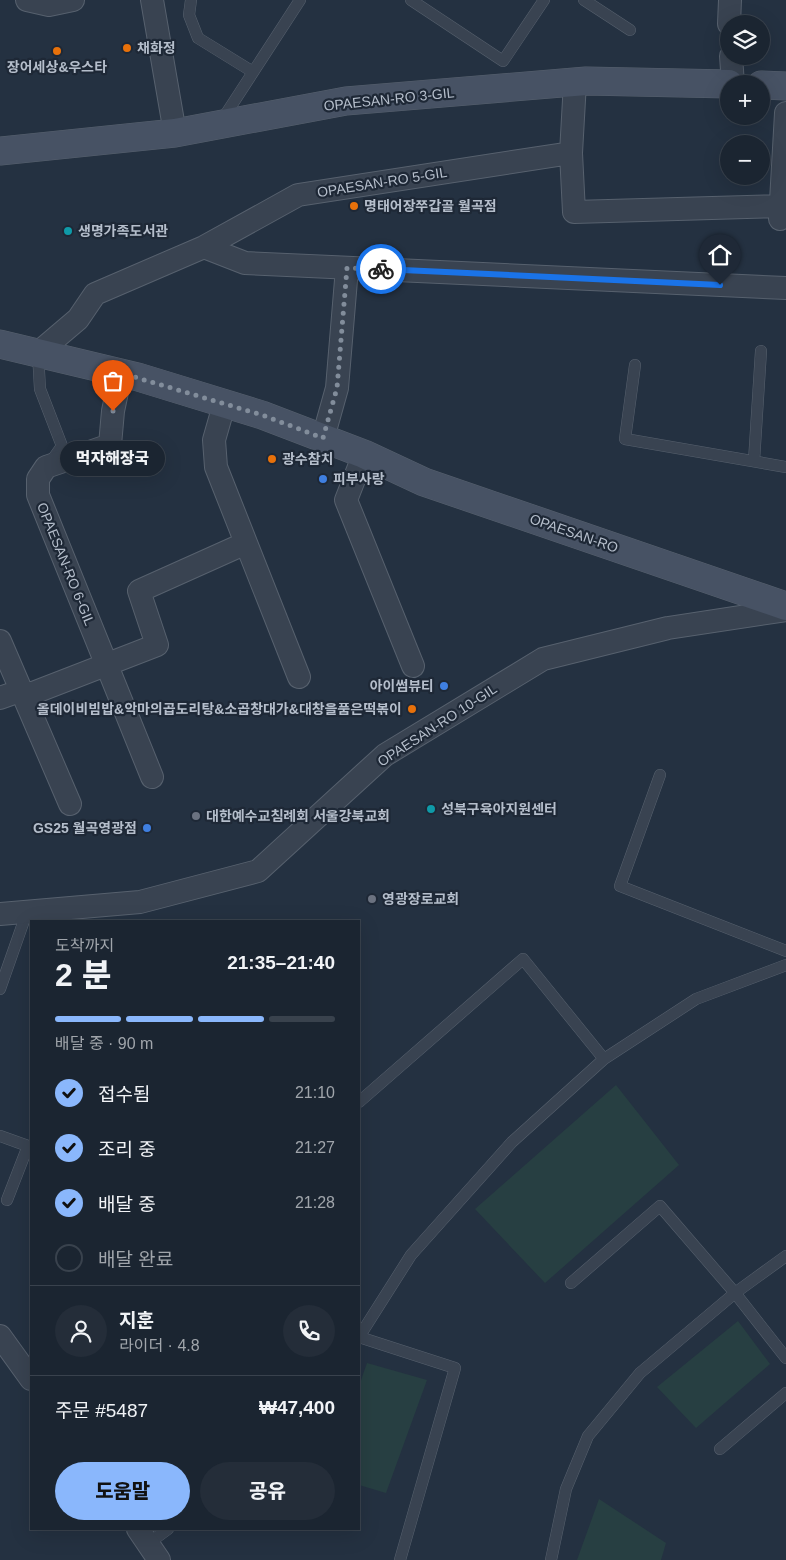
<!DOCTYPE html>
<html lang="ko">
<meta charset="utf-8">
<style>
body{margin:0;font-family:Helvetica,"Noto Sans KR",sans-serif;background:#242d39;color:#f1f3f6;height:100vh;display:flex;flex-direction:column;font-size:19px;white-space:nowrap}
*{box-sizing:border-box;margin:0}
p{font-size:16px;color:#a0a5ab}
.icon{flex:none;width:28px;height:28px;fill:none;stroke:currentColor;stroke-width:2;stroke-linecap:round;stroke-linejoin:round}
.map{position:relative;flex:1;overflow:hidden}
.sheet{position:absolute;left:30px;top:920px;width:330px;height:610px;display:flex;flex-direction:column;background:#1b2531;border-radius:0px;box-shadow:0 5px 20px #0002,0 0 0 1px #39424d}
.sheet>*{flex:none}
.tools{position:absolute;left:720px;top:15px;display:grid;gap:10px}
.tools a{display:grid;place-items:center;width:50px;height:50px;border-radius:50%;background:#1b2531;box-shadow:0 5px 20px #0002,0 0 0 1px #39424d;font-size:25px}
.pin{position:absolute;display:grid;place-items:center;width:42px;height:42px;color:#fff;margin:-51px -21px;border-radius:50% 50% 50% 0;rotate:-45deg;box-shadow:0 0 5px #0007}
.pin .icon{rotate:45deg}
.courier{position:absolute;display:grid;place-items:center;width:50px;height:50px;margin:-25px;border:4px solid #1a73e8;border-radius:50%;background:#fff;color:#222;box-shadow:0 1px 6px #0007}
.bubble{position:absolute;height:35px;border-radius:18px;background:#1b2531;box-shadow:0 5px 20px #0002,0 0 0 1px #39424d;font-size:16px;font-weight:800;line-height:35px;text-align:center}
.overview em{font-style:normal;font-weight:800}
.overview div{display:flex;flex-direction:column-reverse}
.overview{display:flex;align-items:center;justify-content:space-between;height:85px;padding:0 25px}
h1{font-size:32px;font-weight:800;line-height:38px}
.bar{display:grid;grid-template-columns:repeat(4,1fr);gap:8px 5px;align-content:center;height:60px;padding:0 25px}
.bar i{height:6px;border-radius:4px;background:#39424d}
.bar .active{background:#8ab7fc}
.bar p{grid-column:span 4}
.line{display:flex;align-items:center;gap:12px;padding:0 25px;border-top:1px solid #39424d}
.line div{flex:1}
.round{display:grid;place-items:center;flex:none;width:52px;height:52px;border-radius:26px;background:#242d39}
ol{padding:0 25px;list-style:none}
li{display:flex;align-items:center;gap:15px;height:55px}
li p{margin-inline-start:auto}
li .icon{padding:5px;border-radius:50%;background:#8ab7fc;color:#111;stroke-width:4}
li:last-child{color:#a0a5ab}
li i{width:28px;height:28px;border:2px solid #39424d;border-radius:50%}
.cta{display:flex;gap:10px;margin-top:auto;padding:10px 25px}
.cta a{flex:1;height:58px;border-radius:30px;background:#8ab7fc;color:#111;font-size:20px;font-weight:800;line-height:58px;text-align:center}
.cta a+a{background:#242d39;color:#f1f3f6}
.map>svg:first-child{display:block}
.green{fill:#273f42}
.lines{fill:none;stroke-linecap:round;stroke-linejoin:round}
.lane-casing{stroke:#57616e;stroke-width:12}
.street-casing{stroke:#57616e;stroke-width:24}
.secondary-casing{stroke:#57616e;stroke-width:29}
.lane{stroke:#394351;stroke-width:11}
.street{stroke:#394351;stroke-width:22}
.secondary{stroke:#475264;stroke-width:28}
.done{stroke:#828d9b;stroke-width:5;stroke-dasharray:0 9}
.route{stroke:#1a73e8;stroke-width:6}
.food-dot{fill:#e8710a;stroke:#1e2836;stroke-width:2}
.culture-dot{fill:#0f9aa8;stroke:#1e2836;stroke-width:2}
.shop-dot{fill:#3f7fe0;stroke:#1e2836;stroke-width:2}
.worship-dot{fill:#6b7280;stroke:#1e2836;stroke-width:2}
.labels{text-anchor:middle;stroke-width:4.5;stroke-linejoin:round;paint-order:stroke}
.poi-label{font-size:14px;font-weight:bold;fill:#b5becb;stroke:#1e2836;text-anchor:start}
.street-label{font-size:14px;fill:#b5becb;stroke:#1e2836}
</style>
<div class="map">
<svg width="786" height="1560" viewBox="0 0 786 1560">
<rect width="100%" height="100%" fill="#243141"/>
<!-- green -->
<path class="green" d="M616 1085 679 1165 545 1283 475 1209Z
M738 1321 770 1364 696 1428 657 1387Z
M367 1363 427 1380 386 1493 359 1485V1386Z
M599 1499 666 1543 661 1560H577Z"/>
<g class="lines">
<defs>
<path id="lane" d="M191 0 189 15 198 38 253 72
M411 0 503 61 544 0
M584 0 630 30
M222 120 300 0
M38 353 40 389 62 446 50 463
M635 365 625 439 786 467
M754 461 761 351
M660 775 620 886 786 951
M0 989 27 912
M359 1102 523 959 604 1059
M0 1136 28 1146 7 1200
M571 1283 660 1206 735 1293 786 1358
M359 1337 411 1255 512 1142 604 1059 696 999 786 965
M359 1337 455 1368 400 1560
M720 1449 786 1393
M149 1543 168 1529
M551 1560 566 1489 588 1436 640 1373 735 1293 786 1256"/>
<path id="street" d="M27 0 49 5 73 0
M152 0 175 133
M729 24 730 0
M731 56 733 84
M575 82 571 153 574 212 780 206
M780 219 786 113
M204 247 245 263 786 288
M38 353 78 319 95 294 204 247 298 195 571 153
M121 373 113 411 110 445 46 467 38 479V495L152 777
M224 405 214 440 216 467 299 677
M323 438 337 388 347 268
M364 454 346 500 413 666
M0 641 70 804
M0 698 14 693H33L157 645 139 591 246 543
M0 914 140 902 258 871 385 755 543 659 668 628 786 610
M0 1336 31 1379
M138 1529 159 1560"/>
<path id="secondary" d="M761 85 786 86
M0 151 175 133 346 101 586 81 729 84
M0 344 138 377 262 415 364 454 424 482 786 606"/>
</defs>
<!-- lane casing -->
<use href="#lane" class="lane-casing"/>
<!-- street casing -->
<use href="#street" class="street-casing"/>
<!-- secondary casing -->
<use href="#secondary" class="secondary-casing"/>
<!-- lane -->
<use href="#lane" class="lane"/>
<!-- street -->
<use href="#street" class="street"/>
<!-- secondary -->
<use href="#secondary" class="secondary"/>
</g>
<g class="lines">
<!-- done -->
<path class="done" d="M113 411 121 373 262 415 323 438 337 388 347 268 381 269"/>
<!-- route -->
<path class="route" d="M381 269 720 285"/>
</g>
<!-- markers -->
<g class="food-dot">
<circle cx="127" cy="48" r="5"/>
<circle cx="57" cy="51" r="5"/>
<circle cx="354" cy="206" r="5"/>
<circle cx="272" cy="459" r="5"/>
<circle cx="412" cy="709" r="5"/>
</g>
<g class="culture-dot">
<circle cx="68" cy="231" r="5"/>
<circle cx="431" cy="809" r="5"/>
</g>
<g class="shop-dot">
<circle cx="323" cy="479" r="5"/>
<circle cx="444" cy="686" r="5"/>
<circle cx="147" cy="828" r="5"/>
</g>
<g class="worship-dot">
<circle cx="196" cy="816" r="5"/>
<circle cx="372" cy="899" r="5"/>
</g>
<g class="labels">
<!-- poi labels -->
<g class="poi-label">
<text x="137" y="53">채화정</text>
<text x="57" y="72" text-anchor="middle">장어세상&amp;우스타</text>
<text x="364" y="211">명태어장쭈갑골 월곡점</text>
<text x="78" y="236">생명가족도서관</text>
<text x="282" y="464">광수참치</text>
<text x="333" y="484">피부사랑</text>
<text x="434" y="691" text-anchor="end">아이썸뷰티</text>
<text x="402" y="714" text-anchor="end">올데이비빔밥&amp;악마의곱도리탕&amp;소곱창대가&amp;대창을품은떡볶이</text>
<text x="441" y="814">성북구육아지원센터</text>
<text x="206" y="821">대한예수교침례회 서울강북교회</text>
<text x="137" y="833" text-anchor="end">GS25 월곡영광점</text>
<text x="382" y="904">영광장로교회</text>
</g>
<!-- street labels -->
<g class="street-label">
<text transform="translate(389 99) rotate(-6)" y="5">OPAESAN-RO 3-GIL</text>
<text transform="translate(382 182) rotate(-9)" y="5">OPAESAN-RO 5-GIL</text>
<text transform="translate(574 533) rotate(19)" y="5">OPAESAN-RO</text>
<text transform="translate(66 564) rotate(68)" y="5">OPAESAN-RO 6-GIL</text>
<text transform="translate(437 725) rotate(-33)" y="5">OPAESAN-RO 10-GIL</text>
</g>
</g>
</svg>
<div class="tools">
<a><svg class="icon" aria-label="layers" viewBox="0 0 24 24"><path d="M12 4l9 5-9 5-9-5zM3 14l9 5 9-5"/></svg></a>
<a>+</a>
<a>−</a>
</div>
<div class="pin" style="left:113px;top:411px;background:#ea580c"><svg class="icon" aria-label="bag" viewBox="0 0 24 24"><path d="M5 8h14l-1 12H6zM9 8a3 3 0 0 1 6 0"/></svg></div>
<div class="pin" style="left:720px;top:285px;background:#1f2937"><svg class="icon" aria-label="home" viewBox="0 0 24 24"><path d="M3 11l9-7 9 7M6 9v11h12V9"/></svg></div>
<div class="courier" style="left:381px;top:269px"><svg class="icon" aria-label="bike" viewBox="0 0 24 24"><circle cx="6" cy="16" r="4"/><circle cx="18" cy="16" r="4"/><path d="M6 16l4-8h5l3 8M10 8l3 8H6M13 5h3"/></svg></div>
<div class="bubble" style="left:60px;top:441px;width:105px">먹자해장국</div>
<section class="sheet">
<div class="overview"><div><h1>2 분</h1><p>도착까지</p></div><em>21:35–21:40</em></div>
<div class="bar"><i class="active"></i><i class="active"></i><i class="active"></i><i></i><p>배달 중 · 90 m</p></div>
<ol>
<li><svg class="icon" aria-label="check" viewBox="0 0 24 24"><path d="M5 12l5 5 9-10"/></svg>접수됨<p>21:10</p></li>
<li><svg class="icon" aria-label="check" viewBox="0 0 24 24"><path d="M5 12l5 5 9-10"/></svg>조리 중<p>21:27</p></li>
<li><svg class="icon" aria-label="check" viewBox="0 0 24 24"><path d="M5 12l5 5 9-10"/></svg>배달 중<p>21:28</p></li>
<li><i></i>배달 완료</li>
</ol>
<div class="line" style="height:90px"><a class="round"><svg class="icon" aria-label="person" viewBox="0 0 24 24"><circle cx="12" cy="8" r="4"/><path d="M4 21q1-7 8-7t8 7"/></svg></a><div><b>지훈</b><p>라이더 · 4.8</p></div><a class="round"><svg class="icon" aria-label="phone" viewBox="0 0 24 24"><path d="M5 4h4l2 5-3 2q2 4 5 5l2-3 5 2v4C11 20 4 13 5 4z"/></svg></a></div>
<div class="line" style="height:65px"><div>주문 #5487</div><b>₩47,400</b></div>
<div class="cta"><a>도움말</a><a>공유</a></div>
</section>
</div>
